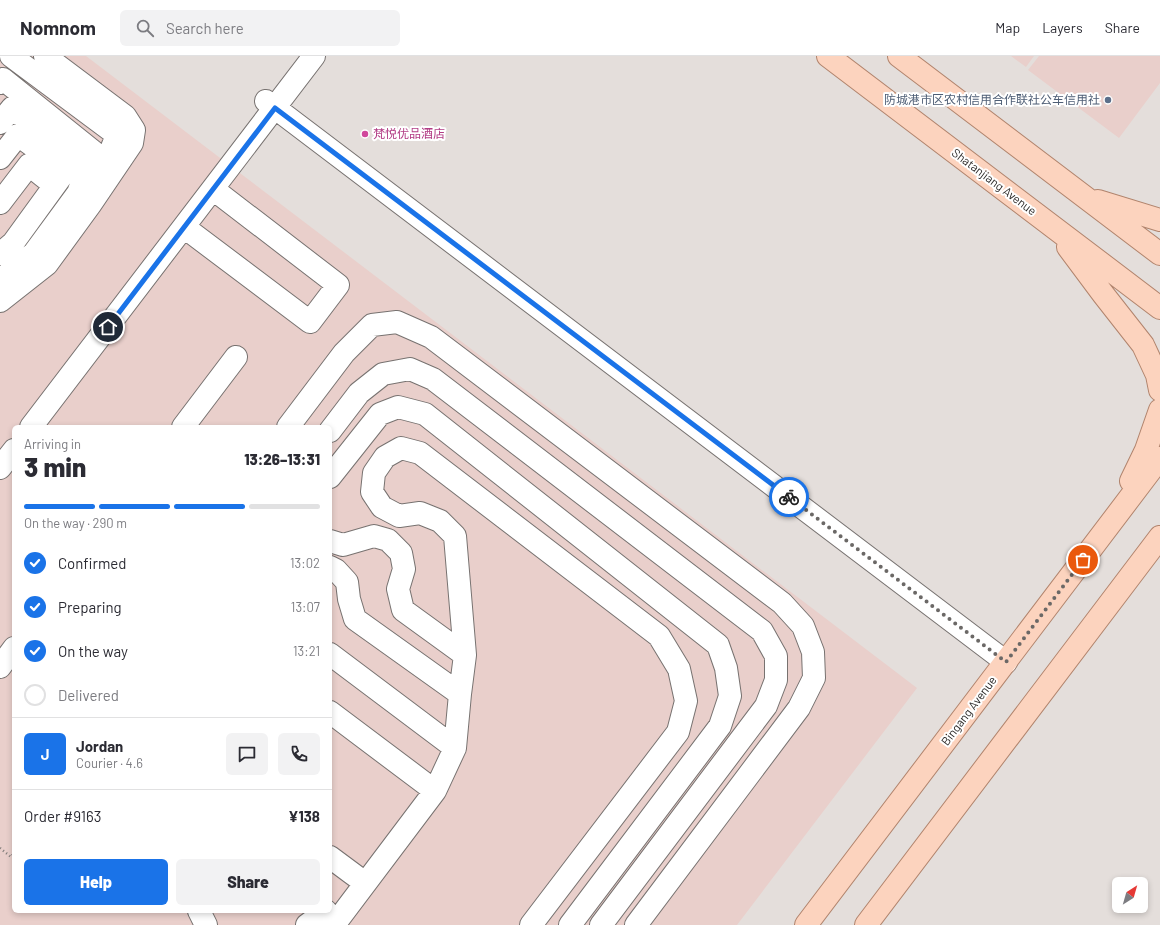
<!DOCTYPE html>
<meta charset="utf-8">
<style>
body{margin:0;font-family:Barlow,"Noto Sans SC",sans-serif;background:#f2f2f3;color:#2b2b33;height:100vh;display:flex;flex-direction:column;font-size:15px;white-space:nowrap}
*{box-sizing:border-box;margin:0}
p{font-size:13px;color:#7c7c81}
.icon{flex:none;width:22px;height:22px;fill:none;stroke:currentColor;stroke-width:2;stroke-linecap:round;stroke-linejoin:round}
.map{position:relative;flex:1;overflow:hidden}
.side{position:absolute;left:12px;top:369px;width:320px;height:488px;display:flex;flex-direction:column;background:#fff;border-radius:6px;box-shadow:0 2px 6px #0003}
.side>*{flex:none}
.needle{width:26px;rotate:37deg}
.fabs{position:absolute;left:1112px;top:821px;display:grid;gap:8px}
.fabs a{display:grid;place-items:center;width:36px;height:36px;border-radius:6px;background:#fff;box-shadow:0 2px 6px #0003;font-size:20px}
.pin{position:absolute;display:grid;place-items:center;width:34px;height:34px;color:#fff;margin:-17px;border:2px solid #fff;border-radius:50%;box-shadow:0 1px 4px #0007}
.courier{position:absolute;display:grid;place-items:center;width:40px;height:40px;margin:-20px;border:3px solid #1a73e8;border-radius:50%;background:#fff;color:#222;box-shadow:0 1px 5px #0007}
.overview em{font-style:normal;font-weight:800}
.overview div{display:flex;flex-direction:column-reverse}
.overview{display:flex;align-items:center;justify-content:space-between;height:68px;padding:0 12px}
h1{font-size:26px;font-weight:800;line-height:30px}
.bar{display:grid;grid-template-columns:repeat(4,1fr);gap:6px 4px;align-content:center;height:48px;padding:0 12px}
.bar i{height:5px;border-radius:3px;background:#e1e1e2}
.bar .current{background:#1a73e8}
.bar p{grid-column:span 4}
.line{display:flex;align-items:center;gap:10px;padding:0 12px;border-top:1px solid #e1e1e2}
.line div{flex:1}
.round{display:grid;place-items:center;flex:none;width:42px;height:42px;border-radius:6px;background:#f2f2f3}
ol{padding:0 12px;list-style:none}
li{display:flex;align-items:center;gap:12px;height:44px}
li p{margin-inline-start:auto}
li .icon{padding:4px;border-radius:50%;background:#1a73e8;color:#fff;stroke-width:4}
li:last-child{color:#7c7c81}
li i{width:22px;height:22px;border:2px solid #e1e1e2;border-radius:50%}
.primary-button{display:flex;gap:8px;margin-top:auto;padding:8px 12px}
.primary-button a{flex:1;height:46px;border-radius:6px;background:#1a73e8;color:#fff;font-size:16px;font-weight:800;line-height:46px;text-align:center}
.primary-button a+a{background:#f2f2f3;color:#2b2b33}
header{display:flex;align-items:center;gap:24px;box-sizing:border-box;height:56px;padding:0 20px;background:#fff;border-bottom:1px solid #e1e1e2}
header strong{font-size:19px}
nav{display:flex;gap:22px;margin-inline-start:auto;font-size:14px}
.search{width:280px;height:36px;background:#f2f2f3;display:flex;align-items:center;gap:10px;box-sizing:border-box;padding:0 14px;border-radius:6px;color:#7c7c81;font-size:15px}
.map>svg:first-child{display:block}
.commercial{fill:#e9cfcb;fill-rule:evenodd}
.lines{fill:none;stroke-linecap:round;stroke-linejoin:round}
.minor-casing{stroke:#777270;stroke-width:24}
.major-casing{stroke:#b1846d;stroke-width:24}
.path{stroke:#7f7b79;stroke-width:2.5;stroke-dasharray:1 3;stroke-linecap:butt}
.minor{stroke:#fff;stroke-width:22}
.major{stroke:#fcd3be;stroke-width:22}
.done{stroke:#6b6866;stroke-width:4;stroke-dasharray:0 7.2}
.route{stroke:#1a73e8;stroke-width:5}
.service-dot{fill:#5c6f8a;stroke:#fff;stroke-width:1.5}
.hotel-dot{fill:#d1479c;stroke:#fff;stroke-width:1.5}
.labels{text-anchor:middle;stroke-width:4;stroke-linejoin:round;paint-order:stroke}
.service-label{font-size:12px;fill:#4e5e75;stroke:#fff;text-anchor:end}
.hotel-label{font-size:12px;fill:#b23c85;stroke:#fff;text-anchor:start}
.street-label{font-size:12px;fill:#2a2827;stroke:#fff}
</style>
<header>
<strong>Nomnom</strong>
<div class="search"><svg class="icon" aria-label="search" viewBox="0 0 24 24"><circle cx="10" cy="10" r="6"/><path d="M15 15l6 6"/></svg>Search here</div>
<nav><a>Map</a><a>Layers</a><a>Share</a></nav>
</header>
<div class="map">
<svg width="1160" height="869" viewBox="0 0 1160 869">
<rect width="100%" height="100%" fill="#e4dedb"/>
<!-- commercial -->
<path class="commercial" d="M0 0H86L917 632 737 869H0ZM14 371H330V855H14Z
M1011 0H1034L1026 11Z
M1039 0H1160V27L1119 82 1028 14Z"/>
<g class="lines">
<defs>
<path id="minor" d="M11 0 117 79 103 114
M0 27 3 23 94 96 78 137 34 197 0 224
M266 45 1006 606
M0 67 12 52 77 100
M0 102 18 79 66 114 13 187 0 198
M0 147 29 109 54 129
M184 171 310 266 338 229 213 133
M0 245 47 208 90 149 132 87 134 74 125 60 45 0
M31 371 314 0
M183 371 236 301
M288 371 344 297 372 269 397 266 431 281 782 547 803 570 813 596 814 622 799 652 636 869
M330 375 359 337 383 318 410 313 433 323 762 575 776 600V624L766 650 601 869
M0 412 14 394
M330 421 380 358 398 351 425 358 718 589 726 612 730 640 720 670 570 869
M330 485 343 489 374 480 388 484 401 497 404 513 398 533 403 554 465 599 460 638
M330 511 336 514 347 526 349 543 355 563 460 638 455 692 435 735
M330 598 455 692
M465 599 455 480 440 465 420 457 399 460 382 451 372 436 374 417 385 401 401 392 420 397 659 580 679 613 686 645 678 676 531 869
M0 611 14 592
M330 656 435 735 334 869
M330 801 365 827
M199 855 206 869
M307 869 326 855"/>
<path id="major" d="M828 0 1160 252
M899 0 1160 198
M1098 145 1160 164
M1068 191 1103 238 1143 289 1157 319 1160 334
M1131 425 1146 394 1160 354
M806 869 1160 402
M866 869 1160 481"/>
</defs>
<!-- minor casing -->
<use href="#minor" class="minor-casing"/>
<!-- major casing -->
<use href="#major" class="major-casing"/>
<!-- path -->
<path class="path" d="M0 792 11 801 14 797"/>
<!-- minor -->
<use href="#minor" class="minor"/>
<!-- major -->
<use href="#major" class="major"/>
</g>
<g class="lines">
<!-- done -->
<path class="done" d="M789 441 1006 606 1083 504"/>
<!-- route -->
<path class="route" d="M108 271 275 52 789 441"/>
</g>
<!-- markers -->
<circle class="service-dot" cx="1108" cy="44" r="4"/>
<circle class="hotel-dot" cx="365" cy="78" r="4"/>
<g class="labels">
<!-- service labels -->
<g class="service-label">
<text x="1100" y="48">防城港市区农村信用合作联社公车信用社</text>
</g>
<!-- hotel labels -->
<g class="hotel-label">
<text x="373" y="82">梵悦优品酒店</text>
</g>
<!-- street labels -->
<g class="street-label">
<text transform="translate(994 126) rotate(37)" y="4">Shatanjiang Avenue</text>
<text transform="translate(969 655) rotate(-53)" y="4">Bingang Avenue</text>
</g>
</g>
</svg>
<div class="fabs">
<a><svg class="needle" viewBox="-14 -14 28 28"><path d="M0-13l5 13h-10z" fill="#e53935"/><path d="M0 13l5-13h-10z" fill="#7c7c81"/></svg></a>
</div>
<div class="pin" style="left:1083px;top:504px;background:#ea580c"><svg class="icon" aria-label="bag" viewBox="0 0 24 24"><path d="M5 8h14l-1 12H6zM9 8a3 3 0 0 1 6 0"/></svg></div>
<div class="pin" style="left:108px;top:271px;background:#1f2937"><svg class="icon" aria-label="home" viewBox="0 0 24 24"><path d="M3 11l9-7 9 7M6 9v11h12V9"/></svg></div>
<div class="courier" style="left:789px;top:441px"><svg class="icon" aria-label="bike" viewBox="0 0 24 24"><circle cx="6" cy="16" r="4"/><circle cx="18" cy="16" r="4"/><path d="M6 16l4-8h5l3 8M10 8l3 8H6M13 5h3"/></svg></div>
<section class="side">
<div class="overview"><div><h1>3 min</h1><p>Arriving in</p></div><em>13:26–13:31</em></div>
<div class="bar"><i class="current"></i><i class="current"></i><i class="current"></i><i></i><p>On the way · 290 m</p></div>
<ol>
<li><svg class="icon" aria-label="check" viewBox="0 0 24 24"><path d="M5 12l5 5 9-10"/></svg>Confirmed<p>13:02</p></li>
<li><svg class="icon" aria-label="check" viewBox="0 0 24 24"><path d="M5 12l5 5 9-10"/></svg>Preparing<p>13:07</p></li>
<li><svg class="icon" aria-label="check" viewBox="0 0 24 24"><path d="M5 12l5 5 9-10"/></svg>On the way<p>13:21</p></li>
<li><i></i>Delivered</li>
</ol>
<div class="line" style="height:72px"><b class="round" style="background:#1a73e8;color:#fff">J</b><div><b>Jordan</b><p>Courier · 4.6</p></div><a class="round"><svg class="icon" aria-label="chat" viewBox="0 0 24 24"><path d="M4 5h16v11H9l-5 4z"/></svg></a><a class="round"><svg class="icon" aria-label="phone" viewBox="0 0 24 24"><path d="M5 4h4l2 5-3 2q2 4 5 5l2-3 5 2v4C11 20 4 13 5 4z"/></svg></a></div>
<div class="line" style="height:52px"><div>Order #9163</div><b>¥138</b></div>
<div class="primary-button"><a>Help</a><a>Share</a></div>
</section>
</div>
